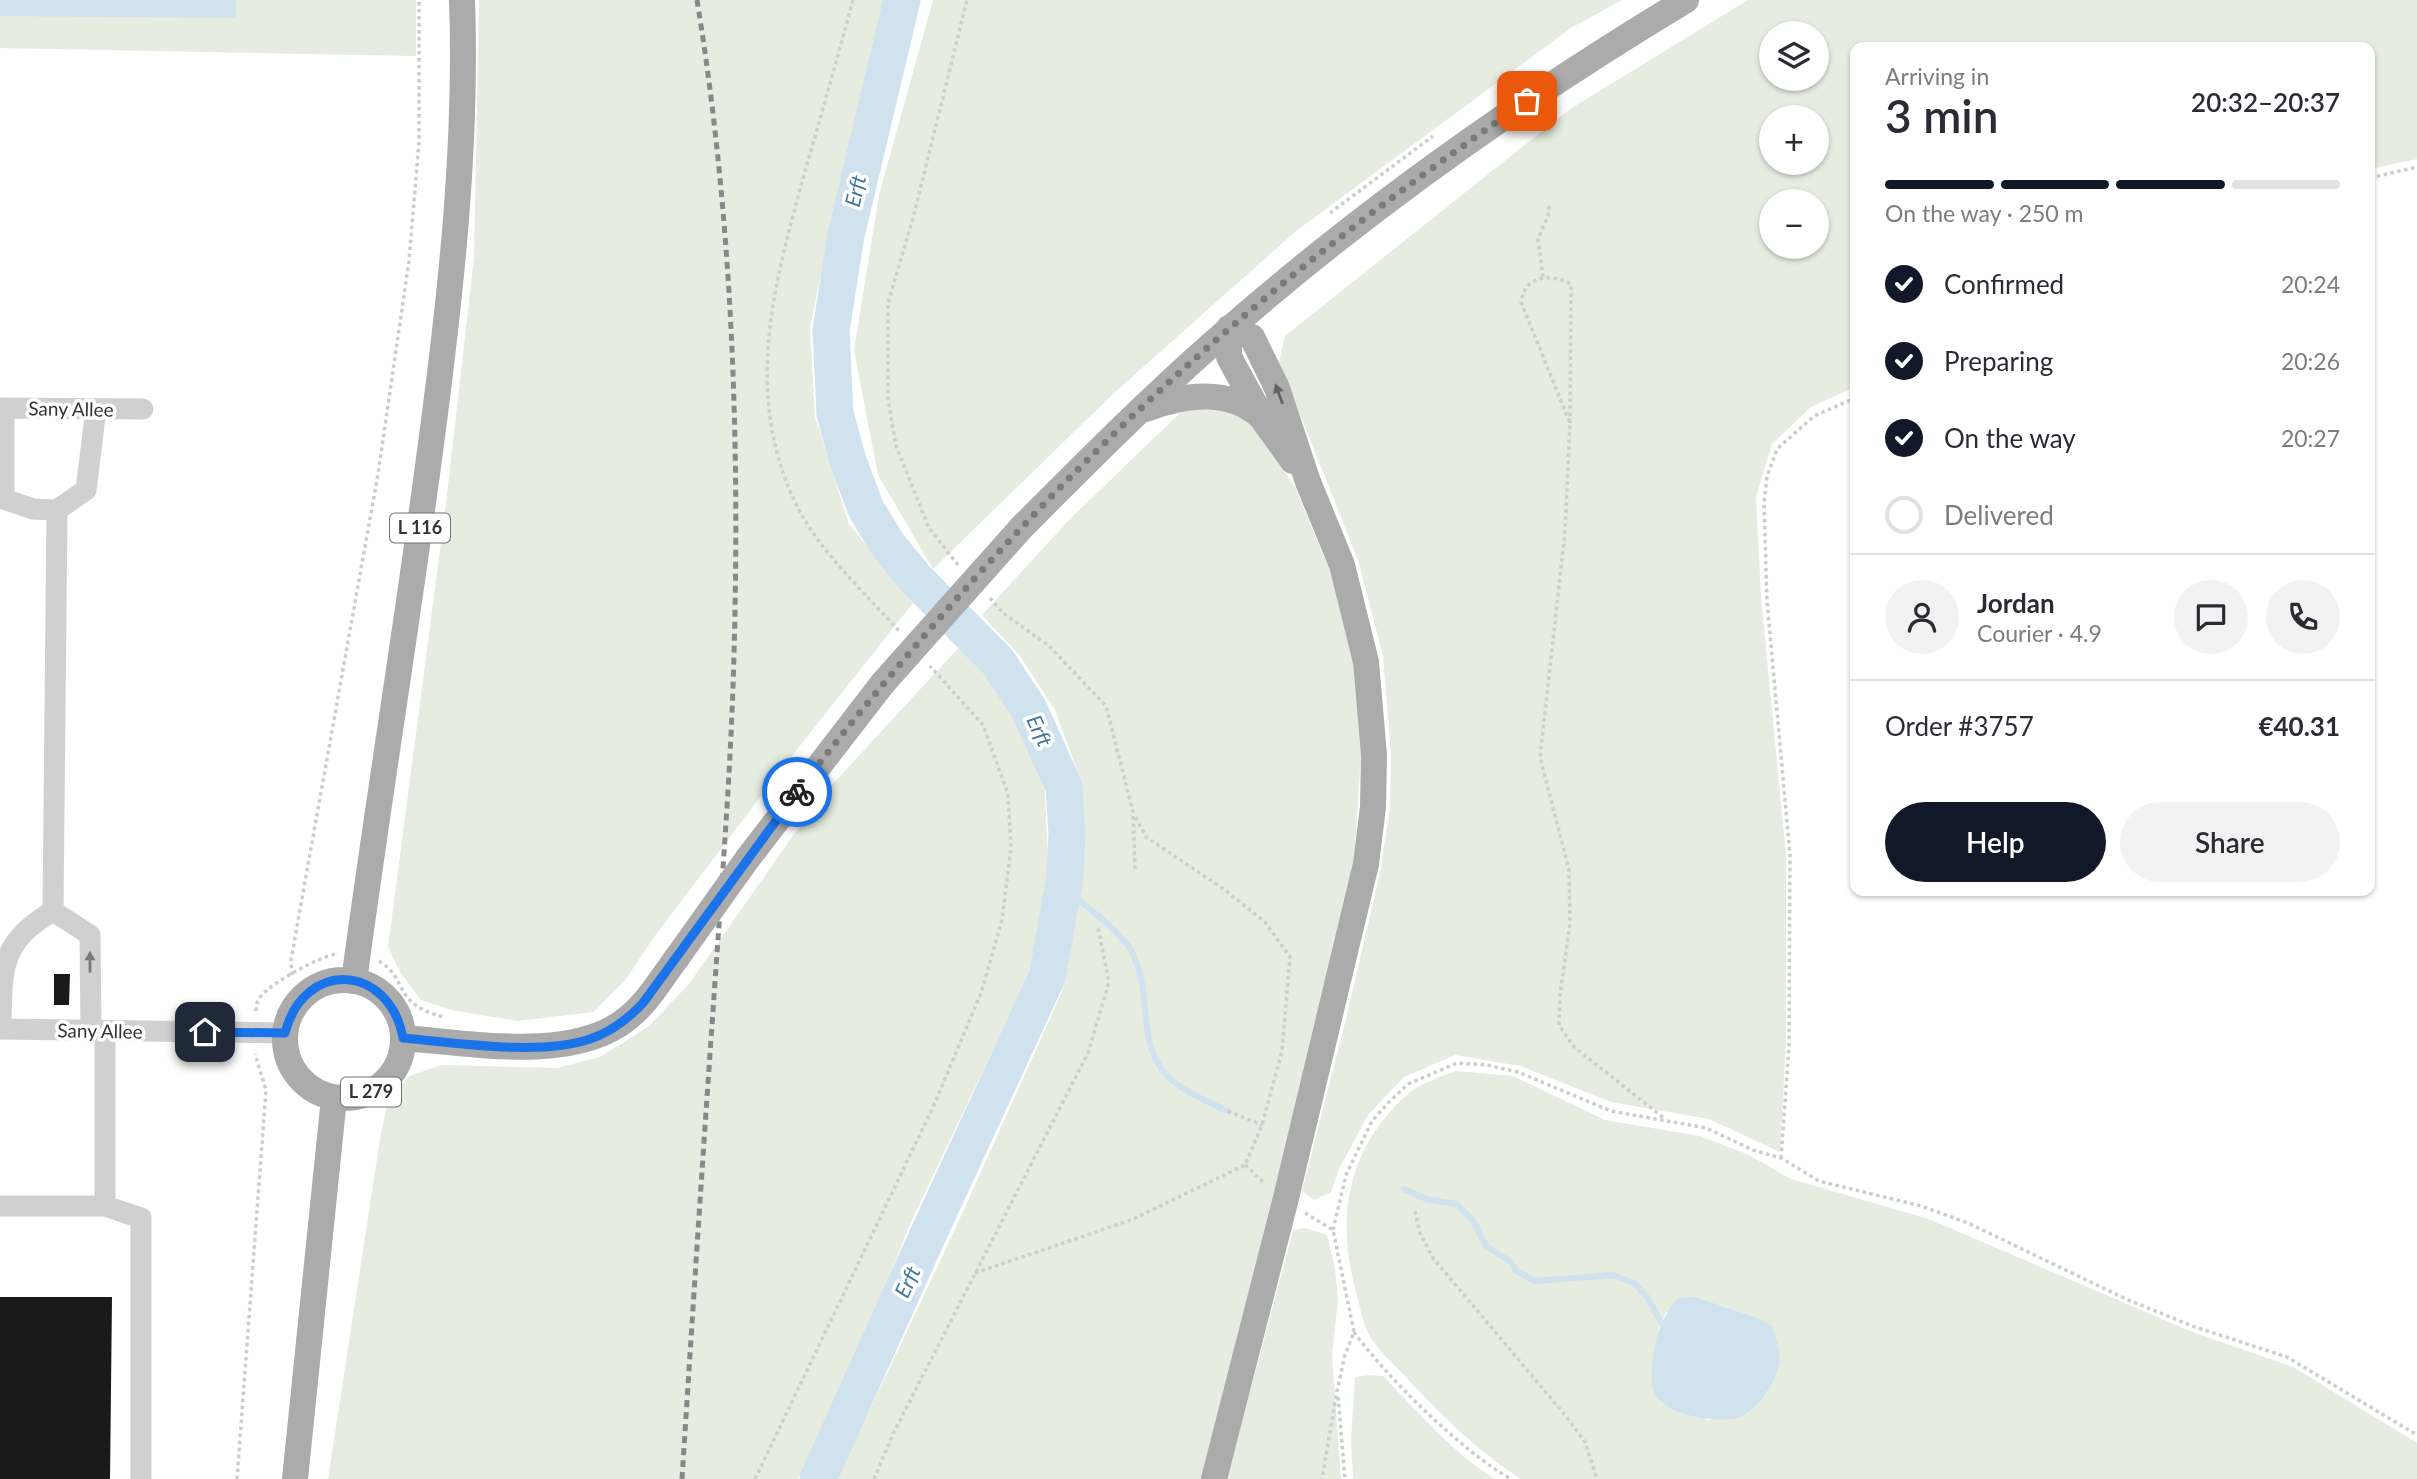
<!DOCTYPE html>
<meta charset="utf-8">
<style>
body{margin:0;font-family:Lato,sans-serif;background:#f2f2f3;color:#2b2b33;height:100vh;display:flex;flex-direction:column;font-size:26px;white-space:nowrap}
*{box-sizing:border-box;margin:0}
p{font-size:23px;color:#7c7c81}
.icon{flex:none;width:38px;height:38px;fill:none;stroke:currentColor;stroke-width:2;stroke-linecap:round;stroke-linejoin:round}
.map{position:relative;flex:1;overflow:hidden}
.side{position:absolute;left:1850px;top:42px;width:525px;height:854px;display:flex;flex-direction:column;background:#fff;border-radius:14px;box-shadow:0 2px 5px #0004}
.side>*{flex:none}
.tools{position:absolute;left:1759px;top:21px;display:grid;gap:14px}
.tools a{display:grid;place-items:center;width:70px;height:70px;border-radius:50%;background:#fff;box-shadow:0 2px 5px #0004;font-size:35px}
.pin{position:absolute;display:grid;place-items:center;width:60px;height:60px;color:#fff;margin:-30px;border-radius:14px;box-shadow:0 4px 10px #0006}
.courier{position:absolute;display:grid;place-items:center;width:70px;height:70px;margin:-35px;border:5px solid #1a73e8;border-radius:50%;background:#fff;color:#222;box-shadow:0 2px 9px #0007}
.summary em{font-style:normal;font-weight:600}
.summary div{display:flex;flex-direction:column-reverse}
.summary{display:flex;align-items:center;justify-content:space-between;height:119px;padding:0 35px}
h1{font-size:46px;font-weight:600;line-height:52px}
.bar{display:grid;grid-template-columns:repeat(4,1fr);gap:10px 7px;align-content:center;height:84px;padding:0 35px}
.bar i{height:9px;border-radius:5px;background:#e1e1e2}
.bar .current{background:#111827}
.bar p{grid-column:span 4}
.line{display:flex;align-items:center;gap:18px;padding:0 35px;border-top:2px solid #e1e1e2}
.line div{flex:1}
.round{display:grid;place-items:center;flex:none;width:74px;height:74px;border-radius:37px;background:#f2f2f3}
ol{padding:0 35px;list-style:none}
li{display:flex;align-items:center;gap:21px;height:77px}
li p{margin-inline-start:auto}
li .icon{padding:7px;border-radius:50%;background:#111827;color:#fff;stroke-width:4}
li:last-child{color:#7c7c81}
li i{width:38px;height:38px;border:4px solid #e1e1e2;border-radius:50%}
.button{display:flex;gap:14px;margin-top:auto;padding:14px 35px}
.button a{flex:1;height:80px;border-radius:42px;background:#111827;color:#fff;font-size:28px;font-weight:600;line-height:80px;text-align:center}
.button a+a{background:#f2f2f3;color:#2b2b33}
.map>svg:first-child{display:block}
.green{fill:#e6ecdf;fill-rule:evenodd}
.water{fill:#cfe2ee}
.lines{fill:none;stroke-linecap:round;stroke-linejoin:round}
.stream{stroke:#cfe2ee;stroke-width:6}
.river{stroke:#cfe2ee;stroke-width:37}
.building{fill:#1a1a1a}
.path{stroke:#cdcdcd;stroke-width:3.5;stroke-dasharray:3.5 3.5;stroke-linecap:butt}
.minor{stroke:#d0d0d0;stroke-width:21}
.major{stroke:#ababab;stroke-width:26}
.rail{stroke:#888;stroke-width:5;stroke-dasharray:7 5;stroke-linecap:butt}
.major-bridge{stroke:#ababab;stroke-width:26}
.oneway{fill:#636363}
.oneway2{fill:#7a7a7a}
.done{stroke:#7a7a7a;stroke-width:7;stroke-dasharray:0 12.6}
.route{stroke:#1a73e8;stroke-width:9}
.labels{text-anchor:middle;stroke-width:7;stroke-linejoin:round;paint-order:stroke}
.shield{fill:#fff;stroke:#707070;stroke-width:2}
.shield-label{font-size:18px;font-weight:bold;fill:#333}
.street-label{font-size:19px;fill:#333;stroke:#fff}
.water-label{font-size:21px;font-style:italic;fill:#3f7597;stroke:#fff}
</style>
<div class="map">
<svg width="2417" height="1479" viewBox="0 0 2417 1479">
<rect width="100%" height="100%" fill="#fff"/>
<!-- green -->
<path class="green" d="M0 0H416V56L0 48Z
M479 0H886L830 230 810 328 815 417 849 524 913 603 787 762 654 937 626 979 593 1012 518 1021 451 1010 421 1000 400 972 388 947 445 512 474 258Z
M933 0H1622L1571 28 1296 231 1114 393 933 569 878 475 854 350 879 195Z
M1748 0H2417V159L2370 169V47H1855V387L1811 407 1772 444 1756 497 1761 597 1786 855V1043L1780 1152 1709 1119 1611 1102 1520 1066 1455 1055 1404 1077 1368 1115 1339 1169 1331 1192 1314 1200 1302 1191 1345 1023 1380 873 1390 807 1391 755 1383 656 1358 560 1279 362 1285 336 1570 109ZM1771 33H1816V79H1771ZM1771 117H1816V163H1771ZM1771 201H1816V247H1771Z
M1183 410H1223L1252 423 1295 487 1331 574 1353 662 1361 754 1354 862 1274 1200 1201 1479H837L952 1236 1062 992 1080 890 1081 781 1055 710 1020 656 982 615 1069 520Z
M962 644 1010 708 1044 781 1049 872 1028 976 910 1224 836 1409 798 1479H328L380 1139 389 1096 410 1076 441 1065 557 1068 600 1057 649 1026 689 984 818 800Z
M1456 1071 1513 1076 1605 1120 1700 1136 1749 1155 1791 1179 1929 1219 2190 1331 2293 1367 2417 1443V1479H1521C1477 1451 1438 1412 1402 1373 1390 1361 1376 1348 1368 1333 1362 1321 1360 1305 1356 1292 1335 1216 1348 1147 1408 1094 1420 1083 1441 1077 1456 1071ZM1720 1305 1753 1316 1768 1392 1742 1416 1706 1420 1658 1330 1666 1312Z
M1306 1228 1327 1235 1335 1268 1338 1300 1332 1356 1341 1479H1227L1293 1230Z
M1367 1375 1383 1376C1418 1412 1453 1453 1495 1479H1353L1351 1439 1355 1377Z"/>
<!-- water -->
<path class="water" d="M0 0H236V18L0 16Z
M1694 1297 1753 1316 1772 1326C1775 1336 1781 1352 1779 1363 1775 1383 1762 1404 1744 1415 1723 1426 1666 1416 1655 1394 1649 1380 1652 1366 1654 1351 1658 1329 1663 1316 1678 1298Z"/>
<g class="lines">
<!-- stream -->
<path class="stream" d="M1063 888C1083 904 1123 932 1133 954 1142 974 1144 995 1146 1017 1150 1078 1177 1087 1227 1111
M1404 1189 1426 1199 1457 1204 1473 1221 1486 1246 1511 1262 1515 1270 1535 1281 1613 1275 1634 1283 1647 1297 1661 1322"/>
<!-- river -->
<path class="river" d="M818 1479 927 1237 1047 977 1065 877 1067 833 1064 787 1029 709 998 662 915 578 888 545 866 509 848 461 835 414 831 330 846 235 902 0"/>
</g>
<!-- building -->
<path class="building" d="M54 974H70L69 1005H54Z
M0 1297H112L110 1479H0Z"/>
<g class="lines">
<!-- path -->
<path class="path" d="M853 0C838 56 822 112 806 168 775 280 742 393 796 504 818 550 865 593 899 631
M2370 178 2417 167
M1330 213 1433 136
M1543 277 1538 239 1548 216 1549 204
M1570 423 1571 284C1550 273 1525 275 1521 302L1570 423 1565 532 1540 757 1569 870 1570 923 1560 995 1559 1025 1574 1047 1665 1119
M958 565 929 528 896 446 888 399V303L913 218 967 0
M990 598 1003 613 1048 645 1106 706 1133 812 1135 869
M379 961C410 980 391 1004 444 1017
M292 975 291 960 378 474 409 261 419 142V0
M256 1011C256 1005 257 1000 262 995 273 982 320 956 337 954
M1228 1111 1262 1125
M1781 1158 1789 1046 1790 855 1767 601 1764 503 1767 476 1777 449 1814 416 1855 398
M1245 1165 1265 1184
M1415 1211 1420 1233 1433 1258 1565 1415 1585 1442 1597 1479
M1305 1213 1333 1230 1354 1332 1345 1355 1337 1391 1322 1479
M1333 1230 1346 1175 1372 1121 1389 1102 1408 1084 1457 1063 1487 1065 1518 1072 1611 1111 1706 1128 1753 1150 1781 1158 1819 1181 1921 1206 1968 1223 2126 1299 2192 1326 2287 1357 2417 1435
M975 1273 1131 1220 1245 1165 1262 1125 1282 1051 1290 957 1265 922 1225 890 1146 837 1134 814
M1354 1332C1386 1377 1464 1453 1511 1479
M1338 1397 1345 1479
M237 1479 266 1090 255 1054
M755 1479 935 1103 981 993 1002 920 1011 848 1008 794 983 725 930 666
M874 1479 894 1432 1088 1053 1109 982 1098 928"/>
<!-- minor -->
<path class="minor" d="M0 408 143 409
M4 408V499L33 509 57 510
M53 911 57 510 86 490 96 409
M53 911 90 935 91 1030
M0 1029 285 1033
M1 1029C2 966 0 943 53 911
M105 1031V1206
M0 1206H105L141 1218V1479"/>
<!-- major -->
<path class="major" d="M1229 328V357L1264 421 1293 461
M1146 409C1182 395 1229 387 1261 417
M1022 527C1089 460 1156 392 1228 330 1370 206 1525 97 1686 0
M748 858 883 683
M285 1039a59 59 0 1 1 118 0a59 59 0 1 1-118 0Z
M354 981C379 794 410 608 434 421 452 282 467 141 462 0
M403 1038C470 1043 574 1063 628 1018 648 1002 661 979 676 959
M295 1479 334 1098
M1214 1479 1285 1202 1366 864 1373 807 1374 755 1366 662 1342 565 1308 482 1277 388 1252 337 1229 328"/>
<!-- rail -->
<path class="rail" d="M682 1479C692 1323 702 1167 713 1011 721 892 731 773 734 654 740 436 732 215 697 0"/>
<!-- major-bridge -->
<path class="major-bridge" d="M883 683 1022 527
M676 959 748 858"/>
</g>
<!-- one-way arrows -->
<defs><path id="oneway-solid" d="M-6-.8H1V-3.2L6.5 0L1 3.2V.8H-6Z" transform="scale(1.75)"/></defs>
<use class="oneway" href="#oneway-solid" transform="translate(1279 394) rotate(-110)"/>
<use class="oneway2" href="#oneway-solid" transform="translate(90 962) rotate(-90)"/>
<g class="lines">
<!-- done -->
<path class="done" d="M797 792C926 625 1069 466 1229 329 1323 247 1424 172 1527 101"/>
<!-- route -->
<path class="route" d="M205 1032 285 1033C304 959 389 963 403 1038 457 1043 541 1056 590 1039 611 1032 628 1019 643 1003L797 792"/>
</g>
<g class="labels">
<!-- shield labels -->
<g class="shield">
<rect x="390" y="513.5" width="60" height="29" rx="5"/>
<rect x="341" y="1077.5" width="60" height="29" rx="5"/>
</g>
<g class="shield-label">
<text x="420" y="534">L 116</text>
<text x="371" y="1098">L 279</text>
</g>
<!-- street labels -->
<g class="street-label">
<text transform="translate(71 409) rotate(1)" y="7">Sany Allee</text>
<text transform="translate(100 1031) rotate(1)" y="7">Sany Allee</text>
</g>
<!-- water labels -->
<g class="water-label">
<text transform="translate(856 191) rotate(-77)" y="7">Erft</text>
<text transform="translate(1039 731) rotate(65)" y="7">Erft</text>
<text transform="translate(908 1282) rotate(-65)" y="7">Erft</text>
</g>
</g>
</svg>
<div class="tools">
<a><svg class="icon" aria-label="layers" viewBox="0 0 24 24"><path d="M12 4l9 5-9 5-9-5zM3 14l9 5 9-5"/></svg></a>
<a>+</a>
<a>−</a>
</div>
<div class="pin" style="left:1527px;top:101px;background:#ea580c"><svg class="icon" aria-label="bag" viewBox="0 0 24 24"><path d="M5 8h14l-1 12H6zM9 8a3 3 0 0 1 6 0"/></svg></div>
<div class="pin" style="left:205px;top:1032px;background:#1f2937"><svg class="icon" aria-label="home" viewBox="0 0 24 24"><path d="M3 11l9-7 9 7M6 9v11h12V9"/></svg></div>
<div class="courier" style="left:797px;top:792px"><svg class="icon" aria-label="bike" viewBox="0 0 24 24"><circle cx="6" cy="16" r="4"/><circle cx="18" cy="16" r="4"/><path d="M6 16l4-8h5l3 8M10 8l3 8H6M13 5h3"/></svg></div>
<section class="side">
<div class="summary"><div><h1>3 min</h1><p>Arriving in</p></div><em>20:32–20:37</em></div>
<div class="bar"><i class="current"></i><i class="current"></i><i class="current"></i><i></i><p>On the way · 250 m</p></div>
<ol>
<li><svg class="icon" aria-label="check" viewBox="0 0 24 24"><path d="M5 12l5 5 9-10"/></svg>Confirmed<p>20:24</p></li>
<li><svg class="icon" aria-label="check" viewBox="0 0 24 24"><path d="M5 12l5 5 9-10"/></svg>Preparing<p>20:26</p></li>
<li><svg class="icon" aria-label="check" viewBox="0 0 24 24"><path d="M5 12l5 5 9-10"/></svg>On the way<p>20:27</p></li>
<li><i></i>Delivered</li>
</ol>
<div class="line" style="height:126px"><a class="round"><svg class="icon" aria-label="person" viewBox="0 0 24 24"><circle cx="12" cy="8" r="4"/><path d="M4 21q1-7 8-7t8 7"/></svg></a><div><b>Jordan</b><p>Courier · 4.9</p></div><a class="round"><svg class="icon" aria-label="chat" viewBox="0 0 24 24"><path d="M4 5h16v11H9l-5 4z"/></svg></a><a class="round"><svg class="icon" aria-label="phone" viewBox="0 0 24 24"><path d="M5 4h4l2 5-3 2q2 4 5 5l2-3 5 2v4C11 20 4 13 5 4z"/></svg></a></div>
<div class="line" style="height:91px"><div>Order #3757</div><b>€40.31</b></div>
<div class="button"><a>Help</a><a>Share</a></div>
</section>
</div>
